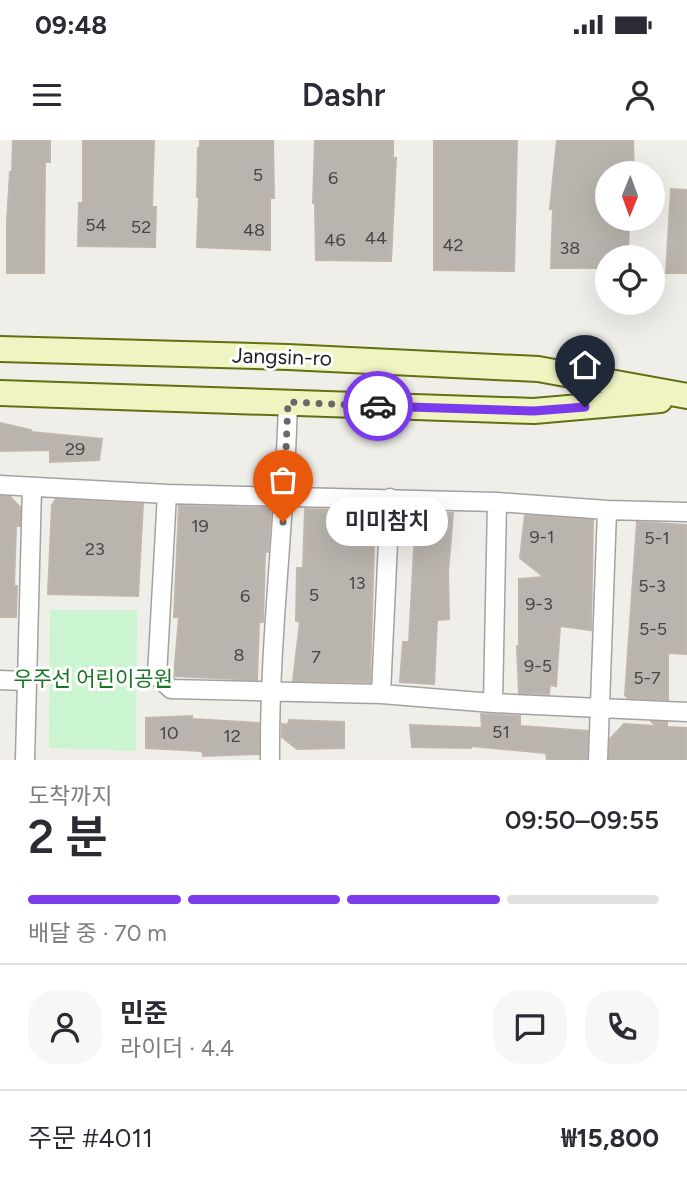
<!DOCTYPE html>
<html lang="ko">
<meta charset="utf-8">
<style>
body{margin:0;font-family:Figtree,"Noto Sans KR",sans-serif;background:#f7f7f7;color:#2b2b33;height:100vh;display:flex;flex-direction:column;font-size:26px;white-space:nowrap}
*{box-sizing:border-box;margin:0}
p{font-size:23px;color:#7c7c81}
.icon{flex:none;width:38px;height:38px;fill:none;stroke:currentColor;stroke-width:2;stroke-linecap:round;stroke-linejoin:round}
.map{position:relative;height:620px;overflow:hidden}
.drawer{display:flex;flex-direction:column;background:#fff;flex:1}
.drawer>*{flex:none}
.needle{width:46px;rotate:181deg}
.fabs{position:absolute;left:595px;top:21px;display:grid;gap:14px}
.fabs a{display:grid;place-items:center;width:70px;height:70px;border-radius:50%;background:#fff;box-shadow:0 7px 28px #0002;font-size:35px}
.pin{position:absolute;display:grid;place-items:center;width:60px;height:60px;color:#fff;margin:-72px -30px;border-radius:50% 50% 50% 0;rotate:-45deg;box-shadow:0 0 7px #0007}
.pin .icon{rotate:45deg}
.courier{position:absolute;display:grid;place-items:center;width:70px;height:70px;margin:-35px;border:5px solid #7c3aed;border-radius:50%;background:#fff;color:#222;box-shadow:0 2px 9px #0007}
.bubble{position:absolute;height:49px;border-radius:24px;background:#fff;box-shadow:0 7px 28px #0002;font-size:23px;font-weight:600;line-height:49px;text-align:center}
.headline em{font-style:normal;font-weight:600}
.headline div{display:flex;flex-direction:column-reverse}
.headline{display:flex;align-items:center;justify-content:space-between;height:119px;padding:0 28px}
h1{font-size:46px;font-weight:600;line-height:52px}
.bar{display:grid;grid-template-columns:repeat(4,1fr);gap:10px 7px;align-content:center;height:84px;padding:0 28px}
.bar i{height:9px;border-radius:5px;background:#e1e1e2}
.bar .on{background:#7c3aed}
.bar p{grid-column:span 4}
.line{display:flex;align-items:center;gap:18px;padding:0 28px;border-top:2px solid #e1e1e2}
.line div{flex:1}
.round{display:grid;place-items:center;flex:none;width:74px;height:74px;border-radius:28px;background:#f7f7f7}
.status{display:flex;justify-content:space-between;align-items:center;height:49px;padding:0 35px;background:#fff;direction:ltr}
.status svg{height:19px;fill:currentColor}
header{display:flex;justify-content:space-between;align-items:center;height:91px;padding:0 28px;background:#fff;font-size:32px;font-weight:600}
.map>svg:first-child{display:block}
.park{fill:#cbf5d0}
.building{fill:#bab4ae;stroke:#c1b6ac;stroke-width:2}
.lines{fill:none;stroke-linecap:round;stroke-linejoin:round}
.street-casing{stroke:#a2a2a2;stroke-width:21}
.secondary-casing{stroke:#636f11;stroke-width:28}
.street{stroke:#fff;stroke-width:18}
.secondary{stroke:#f0f4c3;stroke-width:24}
.done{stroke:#696967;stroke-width:7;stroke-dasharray:0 12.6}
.route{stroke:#7c3aed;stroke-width:9}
.labels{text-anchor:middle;stroke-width:6;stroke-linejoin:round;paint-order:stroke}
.number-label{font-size:18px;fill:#474644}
.street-label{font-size:21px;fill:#212121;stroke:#fff}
.park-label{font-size:21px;fill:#187622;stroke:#fff}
</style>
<div class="status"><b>09:48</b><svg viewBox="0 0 49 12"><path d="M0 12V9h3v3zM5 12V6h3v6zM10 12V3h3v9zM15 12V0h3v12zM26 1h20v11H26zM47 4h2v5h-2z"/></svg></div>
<header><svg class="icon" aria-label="menu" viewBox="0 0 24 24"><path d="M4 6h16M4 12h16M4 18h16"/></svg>Dashr<svg class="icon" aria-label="person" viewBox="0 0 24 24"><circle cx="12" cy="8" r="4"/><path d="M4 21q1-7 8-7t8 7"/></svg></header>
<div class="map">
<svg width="687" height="620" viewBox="0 0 687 620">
<rect width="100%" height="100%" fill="#f0eee9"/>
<!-- park -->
<path class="park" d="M50 470H137L136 611 49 608Z"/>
<!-- building -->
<path class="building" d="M13 0H50V22H45L44 133H7V82L10 32H12Z
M83 0H154L152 67H156L155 107 78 106 79 63H83Z
M200 0H273L274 58H270V110L197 107 199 57H197L198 8H200Z
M315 0H393V18H396L391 121 316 120 315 63H313Z
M434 0H517L514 131 434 130Z
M557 0H633L634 33H607V84L629 85 628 117H607V128H551L553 69H550Z
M671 49 687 50V133H666Z
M0 283 31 290V292L102 299 99 320 50 322V310L0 311Z
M0 356 10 357 20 367V386H16L14 446H17L16 477H0Z
M56 359 143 364 138 456 48 454 52 365Z
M179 366 271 368 268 412H265L263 482H259L257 540 174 536 179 477H174Z
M305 369 340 370 341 401 374 404 370 542 293 541 300 482 296 481 297 428H303Z
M453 373 448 432 449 479 437 480 434 544 400 542 403 502H409L416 374Z
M525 375 593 380 591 490 560 486 556 546 550 545 549 554 519 553 517 506H519V439L544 437 520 418Z
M637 382 687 385V514L668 513V560L628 558 625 555Z
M481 574 520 576V586L588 591 587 620H547L546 613 471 606V608L412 607 410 585 482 588Z
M192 576V579L259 583V614L203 616 202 611 146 608V578Z
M289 580 344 582V608L297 609 282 597V584L288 585Z
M652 582H667V587L687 588V620H609L610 599 624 584 656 586Z"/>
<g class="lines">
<defs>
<path id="street" d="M0 345 167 354 497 362 607 370 687 372
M167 354 157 536 171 549 381 554 493 563 687 572
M0 540 25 541
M381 554 390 358
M493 563 497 362
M25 620 32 347
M270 620C269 501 285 382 288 262
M598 620 607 370"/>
<path id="secondary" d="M0 209 288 217 538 229 687 256
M0 253 534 271 660 260"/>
</defs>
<!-- street casing -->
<use href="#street" class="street-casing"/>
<!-- secondary casing -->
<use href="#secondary" class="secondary-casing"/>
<!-- street -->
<use href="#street" class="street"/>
<!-- secondary -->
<use href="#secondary" class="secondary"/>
</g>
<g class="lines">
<!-- done -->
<path class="done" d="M283 382 288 262 378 266"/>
<!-- route -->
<path class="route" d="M378 266 534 271 585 267"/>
</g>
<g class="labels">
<!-- number labels -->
<g class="number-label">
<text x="258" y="41">5</text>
<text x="333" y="44">6</text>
<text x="96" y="91">54</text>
<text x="141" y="93">52</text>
<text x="254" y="96">48</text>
<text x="376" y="104">44</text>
<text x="335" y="106">46</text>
<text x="453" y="111">42</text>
<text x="570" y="114">38</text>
<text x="75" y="315">29</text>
<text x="200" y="392">19</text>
<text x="542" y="403">9-1</text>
<text x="657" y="404">5-1</text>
<text x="95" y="415">23</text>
<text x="357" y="449">13</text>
<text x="652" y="452">5-3</text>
<text x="314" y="461">5</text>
<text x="245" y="462">6</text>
<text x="539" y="470">9-3</text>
<text x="653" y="495">5-5</text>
<text x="239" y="521">8</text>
<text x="316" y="523">7</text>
<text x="538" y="532">9-5</text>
<text x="647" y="544">5-7</text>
<text x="501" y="598">51</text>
<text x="169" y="599">10</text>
<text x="232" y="602">12</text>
</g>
<!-- street labels -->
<g class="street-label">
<text transform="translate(282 217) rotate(2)" y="7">Jangsin-ro</text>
</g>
<!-- park labels -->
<g class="park-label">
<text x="93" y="546">우주선 어린이공원</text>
</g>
</g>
</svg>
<div class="fabs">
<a><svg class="needle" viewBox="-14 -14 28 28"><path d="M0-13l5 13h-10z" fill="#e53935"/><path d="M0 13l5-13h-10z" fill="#7c7c81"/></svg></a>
<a><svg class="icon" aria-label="locate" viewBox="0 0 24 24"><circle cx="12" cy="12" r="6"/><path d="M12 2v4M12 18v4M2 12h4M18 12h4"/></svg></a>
</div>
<div class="pin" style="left:283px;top:382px;background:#ea580c"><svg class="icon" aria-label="bag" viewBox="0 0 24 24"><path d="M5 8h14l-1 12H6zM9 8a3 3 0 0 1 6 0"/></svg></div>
<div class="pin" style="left:585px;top:267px;background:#1f2937"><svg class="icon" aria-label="home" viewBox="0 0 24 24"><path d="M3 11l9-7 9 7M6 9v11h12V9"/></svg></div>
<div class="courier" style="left:378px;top:266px"><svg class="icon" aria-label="car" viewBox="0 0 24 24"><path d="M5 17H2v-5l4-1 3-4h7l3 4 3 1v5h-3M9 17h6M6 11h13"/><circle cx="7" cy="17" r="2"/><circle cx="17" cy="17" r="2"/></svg></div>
<div class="bubble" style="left:326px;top:357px;width:122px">미미참치</div>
</div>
<section class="drawer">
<div class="headline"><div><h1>2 분</h1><p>도착까지</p></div><em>09:50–09:55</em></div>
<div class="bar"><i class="on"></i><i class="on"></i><i class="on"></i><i></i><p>배달 중 · 70 m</p></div>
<div class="line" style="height:126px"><a class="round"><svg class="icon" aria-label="person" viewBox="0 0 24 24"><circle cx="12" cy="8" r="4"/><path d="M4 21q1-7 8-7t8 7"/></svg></a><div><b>민준</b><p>라이더 · 4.4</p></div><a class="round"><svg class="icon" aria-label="chat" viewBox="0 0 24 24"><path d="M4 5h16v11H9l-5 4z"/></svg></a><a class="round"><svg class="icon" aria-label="phone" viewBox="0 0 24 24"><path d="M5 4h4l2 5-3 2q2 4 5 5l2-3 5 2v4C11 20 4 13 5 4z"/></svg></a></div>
<div class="line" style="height:91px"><div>주문 #4011</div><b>₩15,800</b></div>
</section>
